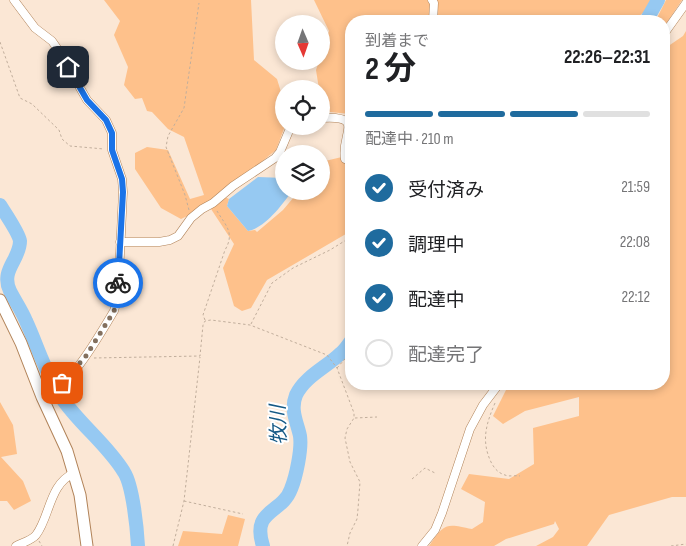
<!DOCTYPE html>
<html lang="ja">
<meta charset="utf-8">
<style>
body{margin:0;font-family:"Sofia Sans Condensed","Noto Sans JP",sans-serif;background:#f6f6f6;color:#202124;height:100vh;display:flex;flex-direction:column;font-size:19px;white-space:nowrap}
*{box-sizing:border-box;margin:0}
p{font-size:16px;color:#757577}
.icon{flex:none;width:28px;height:28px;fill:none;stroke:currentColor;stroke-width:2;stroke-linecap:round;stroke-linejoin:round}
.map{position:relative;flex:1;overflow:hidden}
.details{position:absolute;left:345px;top:15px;width:325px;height:375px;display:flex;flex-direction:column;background:#fff;border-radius:20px;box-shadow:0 2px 8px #0003}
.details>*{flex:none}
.needle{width:32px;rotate:178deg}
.buttons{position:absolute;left:275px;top:15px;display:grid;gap:10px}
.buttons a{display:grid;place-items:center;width:55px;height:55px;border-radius:50%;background:#fff;box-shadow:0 2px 8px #0003;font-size:25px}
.pin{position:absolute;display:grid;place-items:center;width:42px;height:42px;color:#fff;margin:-21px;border-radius:10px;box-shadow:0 2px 8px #0006}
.courier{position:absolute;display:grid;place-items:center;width:50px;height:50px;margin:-25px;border:4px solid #1a73e8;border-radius:50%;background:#fff;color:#222;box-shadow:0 1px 6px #0007}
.summary em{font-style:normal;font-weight:700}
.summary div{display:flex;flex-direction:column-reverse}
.summary{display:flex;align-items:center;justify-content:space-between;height:85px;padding:0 20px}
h1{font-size:32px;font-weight:700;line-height:38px}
.bar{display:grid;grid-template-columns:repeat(4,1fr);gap:8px 5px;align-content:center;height:60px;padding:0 20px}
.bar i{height:6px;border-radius:4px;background:#e0e0e0}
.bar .current{background:#1f6b9e}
.bar p{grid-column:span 4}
ol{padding:0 20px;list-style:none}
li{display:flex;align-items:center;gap:15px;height:55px}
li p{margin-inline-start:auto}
li .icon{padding:5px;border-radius:50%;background:#1f6b9e;color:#fff;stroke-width:4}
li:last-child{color:#757577}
li i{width:28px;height:28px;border:2px solid #e0e0e0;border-radius:50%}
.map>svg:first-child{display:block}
.green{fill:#fec18b}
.water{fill:#96c9f2}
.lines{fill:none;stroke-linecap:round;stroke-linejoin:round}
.river{stroke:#96c9f2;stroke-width:14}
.minor-casing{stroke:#b18359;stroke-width:9}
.secondary-casing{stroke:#b18359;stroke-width:13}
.path{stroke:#c1ae9c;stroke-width:1;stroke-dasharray:2.5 2.5;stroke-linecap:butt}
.minor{stroke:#fff;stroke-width:8}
.secondary{stroke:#fff;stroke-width:11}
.done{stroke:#83705e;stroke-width:5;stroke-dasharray:0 9}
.route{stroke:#1a73e8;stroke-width:6}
.labels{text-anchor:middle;stroke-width:4;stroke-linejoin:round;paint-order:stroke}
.water-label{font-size:20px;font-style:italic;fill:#155985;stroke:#fff}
</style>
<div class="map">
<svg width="686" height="546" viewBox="0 0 686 546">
<rect width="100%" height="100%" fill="#fbe7d5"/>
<!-- green -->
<path class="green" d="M104 0H251L254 60 277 79 284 102V126H285L276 150 206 207 181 219 161 208 135 169V153L147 147 168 150 190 199 204 195 184 137 168 129 152 112 147 111 142 98 135 99 124 85 128 67 114 35 120 21Z
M314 0H651L644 12 633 21H351V116L350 114 330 112 322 103 321 89H319L316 70 319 61H321V55L329 31Z
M666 0H682L664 27V21H653L658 16Z
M686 31V497H672L609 515 587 546H536L553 537 559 529 555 521 554 524 506 539 494 546H429C444 523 446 523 472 529L483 522 485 502 461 489 469 474 509 479 534 464 533 428 579 416V397L525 411 503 424 493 416 509 384H664V49L683 36Z
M351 131V231L267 280 251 308 242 311 234 306 223 268 234 244 211 209 225 197 229 199 227 206 248 231 255 230 257 232 283 210 299 191H321V162L346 156Z
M0 402 13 425 17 454 1 457 23 481 31 501 14 510 7 501H0Z
M228 515 245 519 238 546H178L183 531 222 534Z"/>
<!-- water -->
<path class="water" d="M258 177 284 178V191H292C283 204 265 228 248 231L227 206 229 199Z"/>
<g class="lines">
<!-- river -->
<path class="river" d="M646 21 658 0
M0 205C5 213 19 233 20 241 20 260 0 270 10 291 15 301 22 311 26 321 38 347 45 373 61 397 79 424 107 444 124 472 133 486 137 529 138 546
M263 546C251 509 282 514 291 489 296 477 302 449 300 436 297 422 290 410 296 395 305 376 327 367 341 353 345 350 348 345 351 341"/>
<defs>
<path id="minor" d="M14 0 35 28 52 41 59 51 87 100 106 120 112 133V150L122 179 123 192 119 274 116 303 114 311C98 337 72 386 42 397
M432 0 434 3 433 21
M664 34 686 3
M321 118C367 115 340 134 345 159L351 162
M120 242H159L170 240 178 236 191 218 202 209 213 203 233 186 275 158 280 152 291 126
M16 546C22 543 32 540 36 535 50 517 49 484 74 473
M422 546 435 530 442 513 470 429 483 405 499 384"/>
<path id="secondary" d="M0 300 21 343 42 397 67 451 80 495 87 546"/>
</defs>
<!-- minor casing -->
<use href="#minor" class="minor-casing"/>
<!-- secondary casing -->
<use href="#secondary" class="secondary-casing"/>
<!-- path -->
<path class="path" d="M0 42 20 98 32 104 59 130 62 139 70 146 104 149
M189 210 185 195 166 147 168 136 184 108 199 3
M205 320 203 315 225 250C235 233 226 226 217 211
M251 324 272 283 293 268 330 250 351 237
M94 358 200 356 203 325 205 321 211 320 250 325 327 355 337 368 354 413V418L347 429 345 438 350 462 360 482 358 509 357 519 350 533 347 546
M337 368 351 352
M495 403C486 424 481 441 491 462 494 468 498 473 505 475 509 477 516 475 520 476
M355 418 377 417
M412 479 425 468 435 473
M184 501 243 514
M39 541 42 546
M173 546 184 501 200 357
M671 546 686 544"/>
<!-- minor -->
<use href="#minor" class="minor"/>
<!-- secondary -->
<use href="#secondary" class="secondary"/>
</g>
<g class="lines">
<!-- done -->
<path class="done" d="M62 383 86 356 114 311 116 303 118 283"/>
<!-- route -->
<path class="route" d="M68 67 87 100 106 120 112 133V150L122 179 123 192 118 283"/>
</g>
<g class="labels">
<!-- water labels -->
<g class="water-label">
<text transform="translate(278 425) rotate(-92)" y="7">牧川</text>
</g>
</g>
</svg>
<div class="buttons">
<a><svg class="needle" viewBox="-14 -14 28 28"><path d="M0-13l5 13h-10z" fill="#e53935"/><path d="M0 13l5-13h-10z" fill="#757577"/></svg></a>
<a><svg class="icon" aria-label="locate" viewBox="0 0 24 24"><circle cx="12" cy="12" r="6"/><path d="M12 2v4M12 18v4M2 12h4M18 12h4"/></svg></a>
<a><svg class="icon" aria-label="layers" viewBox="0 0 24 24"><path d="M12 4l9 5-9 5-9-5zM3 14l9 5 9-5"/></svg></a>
</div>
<div class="pin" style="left:62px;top:383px;background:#ea580c"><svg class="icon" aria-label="bag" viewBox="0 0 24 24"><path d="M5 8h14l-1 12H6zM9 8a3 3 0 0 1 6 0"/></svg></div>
<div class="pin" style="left:68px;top:67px;background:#1f2937"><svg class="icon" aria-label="home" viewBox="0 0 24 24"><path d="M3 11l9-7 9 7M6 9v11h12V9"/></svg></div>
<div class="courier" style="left:118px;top:283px"><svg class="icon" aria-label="bike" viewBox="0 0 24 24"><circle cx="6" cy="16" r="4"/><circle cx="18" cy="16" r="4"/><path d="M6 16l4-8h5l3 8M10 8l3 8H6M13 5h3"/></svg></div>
<section class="details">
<div class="summary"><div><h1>2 分</h1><p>到着まで</p></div><em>22:26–22:31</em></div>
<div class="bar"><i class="current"></i><i class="current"></i><i class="current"></i><i></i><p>配達中 · 210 m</p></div>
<ol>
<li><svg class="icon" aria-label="check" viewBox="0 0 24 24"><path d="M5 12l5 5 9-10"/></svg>受付済み<p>21:59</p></li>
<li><svg class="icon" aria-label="check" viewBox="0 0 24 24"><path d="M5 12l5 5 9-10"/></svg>調理中<p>22:08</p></li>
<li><svg class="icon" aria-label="check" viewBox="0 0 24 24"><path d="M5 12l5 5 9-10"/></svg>配達中<p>22:12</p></li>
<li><i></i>配達完了</li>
</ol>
</section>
</div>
